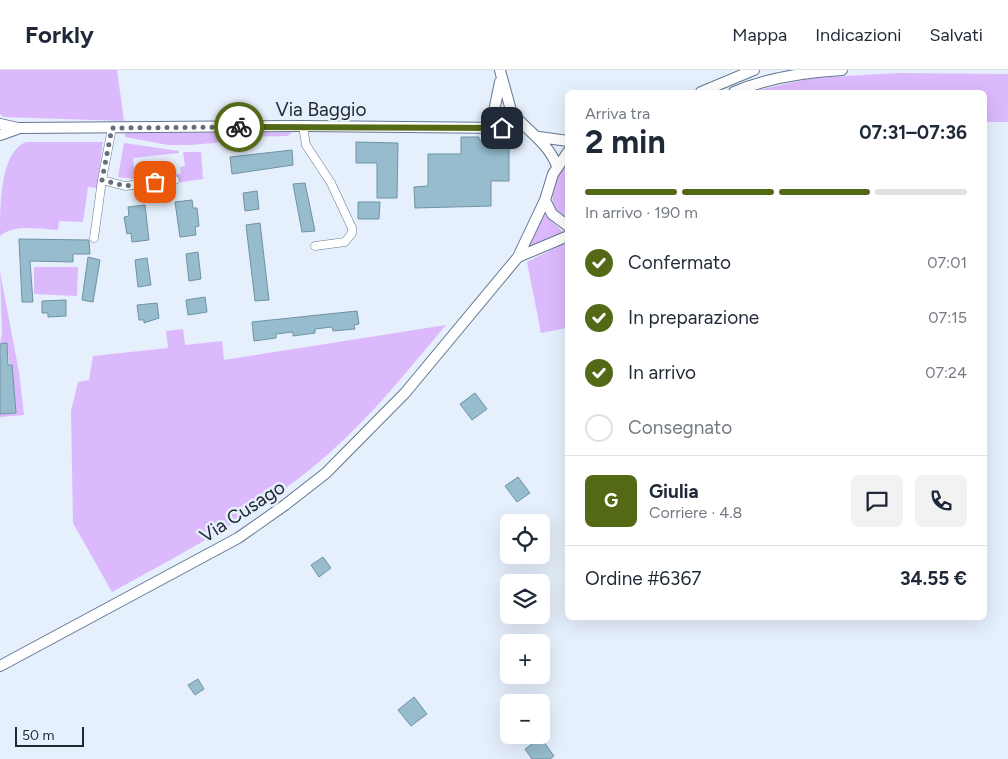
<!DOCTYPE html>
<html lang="it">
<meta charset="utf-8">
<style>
body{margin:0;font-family:Figtree,sans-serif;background:#f2f2f3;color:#1f2937;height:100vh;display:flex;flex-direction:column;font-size:19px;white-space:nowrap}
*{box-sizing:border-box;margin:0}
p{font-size:16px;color:#747a83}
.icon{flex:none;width:28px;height:28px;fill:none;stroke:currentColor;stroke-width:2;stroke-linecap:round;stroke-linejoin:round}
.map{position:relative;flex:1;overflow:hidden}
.panel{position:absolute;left:565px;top:20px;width:422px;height:530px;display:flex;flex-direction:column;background:#fff;border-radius:8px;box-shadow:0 5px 20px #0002}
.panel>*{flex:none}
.fabs{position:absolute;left:500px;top:444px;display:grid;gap:10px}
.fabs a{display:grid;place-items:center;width:50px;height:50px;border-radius:8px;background:#fff;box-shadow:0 5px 20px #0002;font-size:25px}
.scale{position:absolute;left:15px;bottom:12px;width:69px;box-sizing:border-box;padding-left:5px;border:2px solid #202934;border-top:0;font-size:14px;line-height:18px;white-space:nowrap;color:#202934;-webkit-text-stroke:4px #e6effc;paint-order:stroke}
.pin{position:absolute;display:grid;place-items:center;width:42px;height:42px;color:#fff;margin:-21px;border-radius:10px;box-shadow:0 2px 8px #0006}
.courier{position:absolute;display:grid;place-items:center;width:50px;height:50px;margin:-25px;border:4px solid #546916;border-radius:50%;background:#fff;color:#222;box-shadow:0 1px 6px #0007}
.headline em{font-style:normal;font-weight:700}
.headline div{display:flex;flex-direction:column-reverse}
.headline{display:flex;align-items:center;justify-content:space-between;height:85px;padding:0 20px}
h1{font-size:32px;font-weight:700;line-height:38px}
.bar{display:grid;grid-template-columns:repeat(4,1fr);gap:8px 5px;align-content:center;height:60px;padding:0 20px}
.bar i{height:6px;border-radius:4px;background:#e0e1e3}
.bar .active{background:#546916}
.bar p{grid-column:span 4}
.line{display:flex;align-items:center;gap:12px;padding:0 20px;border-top:1px solid #e0e1e3}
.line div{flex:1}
.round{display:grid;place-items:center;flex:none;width:52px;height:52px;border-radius:8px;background:#f2f2f3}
ol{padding:0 20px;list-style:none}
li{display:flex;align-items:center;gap:15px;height:55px}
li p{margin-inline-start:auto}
li .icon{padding:5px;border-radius:50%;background:#546916;color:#fff;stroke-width:4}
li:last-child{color:#747a83}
li i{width:28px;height:28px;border:2px solid #e0e1e3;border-radius:50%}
header{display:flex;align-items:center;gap:30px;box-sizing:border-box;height:70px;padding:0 25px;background:#fff;border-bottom:1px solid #e0e1e3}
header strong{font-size:24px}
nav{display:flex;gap:28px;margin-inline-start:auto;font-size:18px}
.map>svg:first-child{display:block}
.green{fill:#dcb9fc}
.building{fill:#96bcce;stroke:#6e93a4}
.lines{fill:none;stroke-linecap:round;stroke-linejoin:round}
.street-casing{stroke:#627792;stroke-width:9}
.secondary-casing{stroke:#627792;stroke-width:12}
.street{stroke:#fff;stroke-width:8}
.secondary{stroke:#fff;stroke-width:10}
.done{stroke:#656e7a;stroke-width:5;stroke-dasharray:0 9}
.route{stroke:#546916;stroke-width:6}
.labels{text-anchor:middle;stroke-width:5;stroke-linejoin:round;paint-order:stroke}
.street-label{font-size:19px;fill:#202934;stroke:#e6effc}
</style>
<header>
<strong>Forkly</strong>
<nav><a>Mappa</a><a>Indicazioni</a><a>Salvati</a></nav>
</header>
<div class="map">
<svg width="1008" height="689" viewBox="0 0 1008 689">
<rect width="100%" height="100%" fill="#e6effc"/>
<!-- green -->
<path class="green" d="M0 0H117L124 51 4 47 0 44Z
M898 3 1008 4V52H985V22H750L812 8Z
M292 62 288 66 246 67 214 73 190 75H168L125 67V63Z
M26 72H103L97 118 88 117 83 152 59 151 58 160C40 159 14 154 0 166 0 135 0 82 26 72Z
M124 73 179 81V83L133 88 135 109 118 107Z
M183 82H201L203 109 175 113V104H181L180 97 185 96Z
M567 91V149C542 133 554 112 567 91Z
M544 144 564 163 529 180 526 178Z
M567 172V258L541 263 527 192Z
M34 197H78L77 226 34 224Z
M0 202 19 302 24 345 0 347V344L16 343 7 274H0L2 263Z
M446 255C408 300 370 348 326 386 262 442 186 481 112 522L73 453 71 341 78 312 89 310 93 286 168 278 166 261 183 259 185 275 222 271 224 290Z"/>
<!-- building -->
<path class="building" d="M461 67H479V70H509V111H491V136L415 138 414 117 428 116V84H461Z
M356 72 398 73 397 128H377V93H356Z
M292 80 293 95 232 104 230 87Z
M305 113 315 161 302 162 293 114Z
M257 121 259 139 245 141 243 123Z
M192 130 193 138H197L199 156 195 157 196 165 180 167 175 132Z
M358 132H380L379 149H358Z
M145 135 149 170 132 172 131 163 127 164 124 147 129 146 128 137Z
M260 153 269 230 255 231 246 155Z
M19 169 89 170 90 184H73V192L30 191 33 232H22Z
M198 182 201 209 189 211 186 184Z
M88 187 100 190 93 232 82 230Z
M147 188 151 215 138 217 135 190Z
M205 227 207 242 188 245 186 230Z
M66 230V246L48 247V243H42V231Z
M157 233 159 248 144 253V250H139L137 235Z
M357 241 359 254 354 255 355 259 333 261 332 257 315 259V263L293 266V262L276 264V268L254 271 252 252Z
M7 273 8 295H12L16 343 0 344V274Z
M475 323 487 339 472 350 460 334Z
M518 407 530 423 517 432 505 416Z
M323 487 331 498 319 507 311 495Z
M198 609 204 619 195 625 188 615Z
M414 627 427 644 411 656 398 640Z
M541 668 554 686 550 689H532L525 679Z"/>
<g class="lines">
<defs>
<path id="street" d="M303 56 306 75 331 113 352 158V163L345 172 315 176
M102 110 125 116 175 110
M94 168 102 110 112 58"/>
<path id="secondary" d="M500 12 493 46 496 55 502 58
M701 22 754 0
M734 22C767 8 806 2 842 0
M514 45C530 63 548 73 557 96
M0 54 18 58 303 56 506 58 513 52C514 47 502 10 500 0
M0 65 17 59
M539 67 568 71
M568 82 553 104 545 130 552 144 568 156
M518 187 568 166
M0 596 238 468 285 435 326 403 405 323 518 187 545 130"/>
</defs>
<!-- street casing -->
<use href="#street" class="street-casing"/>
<!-- secondary casing -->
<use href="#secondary" class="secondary-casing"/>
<!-- street -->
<use href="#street" class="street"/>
<!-- secondary -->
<use href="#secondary" class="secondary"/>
</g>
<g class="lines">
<!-- done -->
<path class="done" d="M155 112 125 116 102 110 112 58 239 57"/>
<!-- route -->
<path class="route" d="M239 57 502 58"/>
</g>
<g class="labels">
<!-- street labels -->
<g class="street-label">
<text x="321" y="46">Via Baggio</text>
<text transform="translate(242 441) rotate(-33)" y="7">Via Cusago</text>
</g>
</g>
</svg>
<div class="fabs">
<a><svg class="icon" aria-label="locate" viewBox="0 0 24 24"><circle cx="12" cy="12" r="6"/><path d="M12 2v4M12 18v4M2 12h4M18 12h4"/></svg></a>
<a><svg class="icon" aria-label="layers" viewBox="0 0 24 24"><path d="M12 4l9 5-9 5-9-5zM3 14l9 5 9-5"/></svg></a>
<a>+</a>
<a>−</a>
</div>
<div class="scale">50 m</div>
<div class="pin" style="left:155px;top:112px;background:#ea580c"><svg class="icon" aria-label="bag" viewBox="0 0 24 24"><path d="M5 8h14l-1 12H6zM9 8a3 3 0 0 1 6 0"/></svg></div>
<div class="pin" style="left:502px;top:58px;background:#1f2937"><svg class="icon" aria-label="home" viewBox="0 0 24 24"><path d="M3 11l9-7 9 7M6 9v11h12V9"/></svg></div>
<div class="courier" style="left:239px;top:57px"><svg class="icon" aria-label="bike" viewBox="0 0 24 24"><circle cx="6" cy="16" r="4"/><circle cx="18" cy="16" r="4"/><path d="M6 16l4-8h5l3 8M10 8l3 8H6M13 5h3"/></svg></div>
<section class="panel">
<div class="headline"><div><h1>2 min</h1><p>Arriva tra</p></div><em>07:31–07:36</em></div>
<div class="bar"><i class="active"></i><i class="active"></i><i class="active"></i><i></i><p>In arrivo · 190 m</p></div>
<ol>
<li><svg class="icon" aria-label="check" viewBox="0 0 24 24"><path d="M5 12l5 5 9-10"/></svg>Confermato<p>07:01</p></li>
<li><svg class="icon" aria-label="check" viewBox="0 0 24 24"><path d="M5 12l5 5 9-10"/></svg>In preparazione<p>07:15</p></li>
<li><svg class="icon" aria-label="check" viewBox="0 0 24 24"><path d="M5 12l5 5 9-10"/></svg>In arrivo<p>07:24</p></li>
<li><i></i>Consegnato</li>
</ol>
<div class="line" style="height:90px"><b class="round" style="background:#546916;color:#fff">G</b><div><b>Giulia</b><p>Corriere · 4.8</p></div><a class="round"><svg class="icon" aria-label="chat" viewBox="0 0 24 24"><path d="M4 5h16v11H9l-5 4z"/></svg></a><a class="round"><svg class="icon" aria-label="phone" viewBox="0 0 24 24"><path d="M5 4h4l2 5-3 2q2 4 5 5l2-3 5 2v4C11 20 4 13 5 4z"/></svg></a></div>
<div class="line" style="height:65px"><div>Ordine #6367</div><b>34.55 €</b></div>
</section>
</div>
